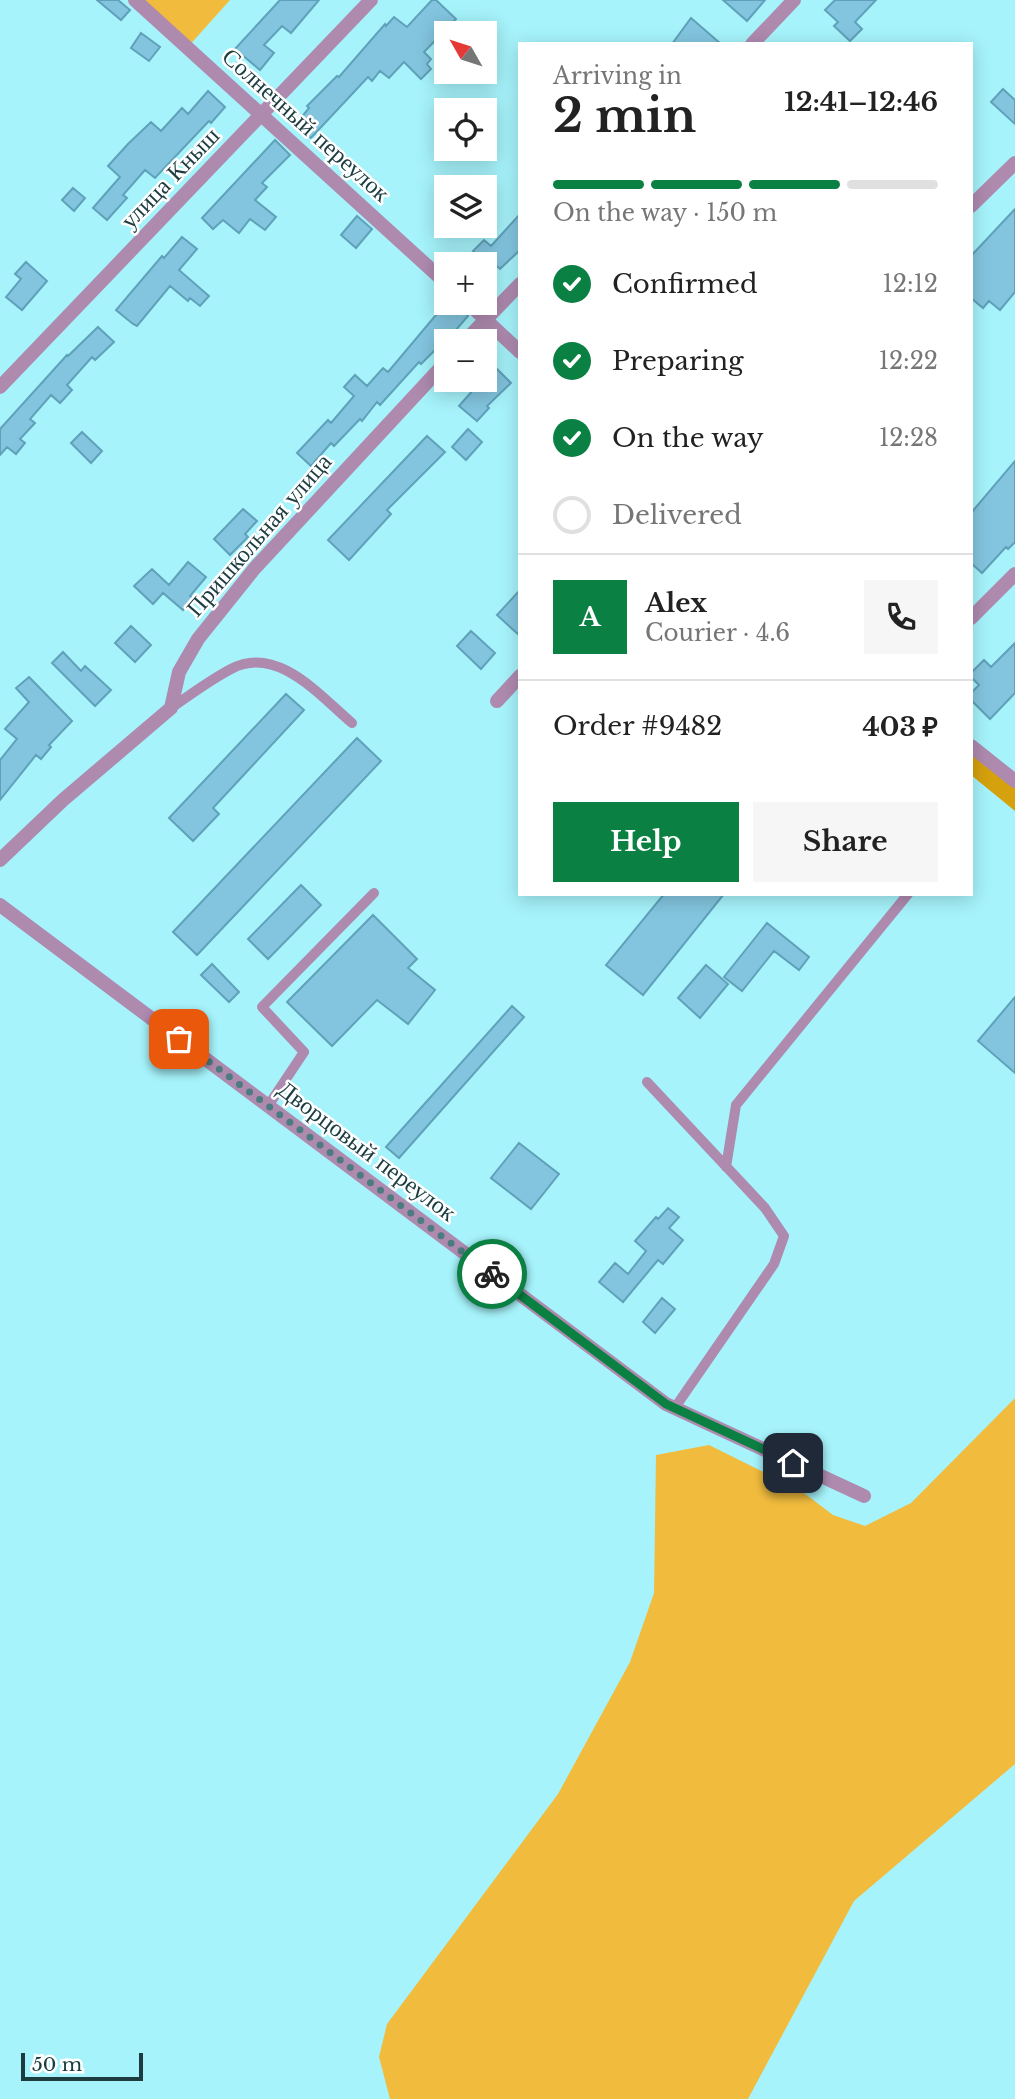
<!DOCTYPE html>
<meta charset="utf-8">
<style>
body{margin:0;font-family:"Libre Baskerville",serif;background:#f6f6f6;color:#222;height:100vh;display:flex;flex-direction:column;font-size:26px;white-space:nowrap}
*{box-sizing:border-box;margin:0}
p{font-size:23px;color:#767676}
.icon{flex:none;width:38px;height:38px;fill:none;stroke:currentColor;stroke-width:2;stroke-linecap:round;stroke-linejoin:round}
.map{position:relative;flex:1;overflow:hidden}
.drawer{position:absolute;left:518px;top:42px;width:455px;height:854px;display:flex;flex-direction:column;background:#fff;border-radius:0px;box-shadow:0 4px 18px #0003}
.drawer>*{flex:none}
.needle{width:46px;rotate:309deg}
.controls{position:absolute;left:434px;top:21px;display:grid;gap:14px}
.controls a{display:grid;place-items:center;width:63px;height:63px;border-radius:0px;background:#fff;box-shadow:0 4px 18px #0003;font-size:35px}
.scale{position:absolute;left:21px;bottom:18px;width:122px;box-sizing:border-box;padding-left:7px;border:4px solid #1c3c3f;border-top:0;font-size:19px;line-height:24px;white-space:nowrap;color:#1c3c3f;-webkit-text-stroke:5px #fff;paint-order:stroke}
.pin{position:absolute;display:grid;place-items:center;width:60px;height:60px;color:#fff;margin:-30px;border-radius:14px;box-shadow:0 4px 10px #0006}
.courier{position:absolute;display:grid;place-items:center;width:70px;height:70px;margin:-35px;border:5px solid #0b8043;border-radius:50%;background:#fff;color:#222;box-shadow:0 2px 9px #0007}
.overview em{font-style:normal;font-weight:800}
.overview div{display:flex;flex-direction:column-reverse}
.overview{display:flex;align-items:center;justify-content:space-between;height:119px;padding:0 35px}
h1{font-size:46px;font-weight:800;line-height:52px}
.bar{display:grid;grid-template-columns:repeat(4,1fr);gap:10px 7px;align-content:center;height:84px;padding:0 35px}
.bar i{height:9px;border-radius:5px;background:#e0e0e0}
.bar .on{background:#0b8043}
.bar p{grid-column:span 4}
.line{display:flex;align-items:center;gap:18px;padding:0 35px;border-top:2px solid #e0e0e0}
.line div{flex:1}
.round{display:grid;place-items:center;flex:none;width:74px;height:74px;border-radius:0px;background:#f6f6f6}
ol{padding:0 35px;list-style:none}
li{display:flex;align-items:center;gap:21px;height:77px}
li p{margin-inline-start:auto}
li .icon{padding:7px;border-radius:50%;background:#0b8043;color:#fff;stroke-width:4}
li:last-child{color:#767676}
li i{width:38px;height:38px;border:4px solid #e0e0e0;border-radius:50%}
.cta{display:flex;gap:14px;margin-top:auto;padding:14px 35px}
.cta a{flex:1;height:80px;border-radius:0px;background:#0b8043;color:#fff;font-size:28px;font-weight:800;line-height:80px;text-align:center}
.cta a+a{background:#f6f6f6;color:#222}
.map>svg:first-child{display:block}
.green{fill:#f1bc3e}
.forest{fill:#d5a10d}
.building{fill:#83c5df;stroke:#60a1ba;stroke-width:2}
.lines{fill:none;stroke-linecap:round;stroke-linejoin:round}
.lane{stroke:#ae8aaf;stroke-width:10}
.street{stroke:#ae8aaf;stroke-width:14}
.done{stroke:#4c7c81;stroke-width:7;stroke-dasharray:0 12.6}
.route{stroke:#0b8043;stroke-width:9}
.labels{text-anchor:middle;stroke-width:5;stroke-linejoin:round;paint-order:stroke}
.street-label{font-size:24px;fill:#1c3c3f;stroke:#fff}
</style>
<div class="map">
<svg width="1015" height="2099" viewBox="0 0 1015 2099">
<rect width="100%" height="100%" fill="#a6f3fb"/>
<!-- green -->
<path class="green" d="M135 0H230L187 48Z
M1015 1398V1764L854 1901 748 2099H390L379 2057 387 2024 558 1794 630 1662 654 1593 656 1455 709 1445 800 1490 833 1515 865 1526 911 1503Z"/>
<!-- forest -->
<path class="forest" d="M971 746 1015 781V811L971 775Z"/>
<!-- building -->
<path class="building" d="M97 0H118L130 10 121 20Z
M280 0H319L291 33 282 26 264 45 274 53 260 70 235 49Z
M432 0H436L456 19 424 52 431 59 427 64 431 69 421 79 404 62 389 78 380 71 372 81 368 77 311 138 295 125 309 108 307 106 337 76 339 77 385 24 386 26 394 17 407 27Z
M723 0H765L747 21Z
M835 0H876L855 22 862 29 850 41 834 26 838 22 825 10Z
M691 18 721 44H672Z
M141 33 160 47 149 61 131 48Z
M1003 89 1015 100V124L991 102Z
M208 91 225 107 211 123 209 121 155 178 145 170 123 195 127 198 107 220 93 208 120 177 108 166 128 144 151 122 161 131 182 108 188 114Z
M275 140 290 155 262 183 267 187 255 200 276 217 265 230 250 219 239 233 223 220 213 229 202 218Z
M73 188 85 198 74 211 62 200Z
M1015 209V292L1000 310 989 301 983 308 971 298V256Z
M520 214V250L500 269 489 259 486 263 473 251 484 240 491 246Z
M357 216 372 229 356 248 341 235Z
M182 237 197 249 179 270 209 296 200 306 190 298 188 301 170 286 137 326 133 324 116 310 162 256 164 258Z
M26 262 47 281 22 310 6 297 21 279 15 274Z
M446 303H456L468 316 443 345 442 343 421 364 419 362 380 405 377 402 362 421 360 419 334 446 331 443 311 466 297 453 328 420 331 423 354 396 344 387 355 375 367 386 383 368 388 372Z
M98 327 114 342 95 360 92 357 67 385 72 390 60 403 51 395 30 419 35 423 20 439 25 443 16 454 7 447 0 455V429L67 355 68 356Z
M493 365 511 383 487 406 489 408 477 421 459 406 482 380H485V374Z
M468 429 482 442 466 460 452 447Z
M82 432 102 451 91 463 71 443Z
M427 436 445 452 387 510 391 514 349 560 328 540Z
M1015 461V542L1008 549 1006 547 982 573 971 563V513Z
M243 509 257 521 245 534 248 537 230 555 214 539Z
M188 562 206 577 190 596 193 598 183 610 163 593 153 604 134 586 152 569 169 585Z
M520 590V636L497 615Z
M131 626 151 645 135 662 115 643Z
M471 631 495 653 481 669 457 646Z
M1015 643V693L990 719 971 700V693L979 685 971 677V673L984 660 991 667Z
M63 652 81 671 85 666 111 690 95 706 52 663Z
M29 677 72 721 49 745 51 747 41 759 36 755 0 800V760L17 739 5 729 29 702 16 688Z
M286 694 304 710 213 808 219 814 193 841 169 818Z
M357 738 381 761 197 955 173 932Z
M301 885 321 905 268 959 248 939Z
M664 894H724L643 995 606 965Z
M373 915 417 959 408 968 435 990 408 1024 377 1000 332 1046 287 1002Z
M767 923 809 957 799 970 774 951 742 991 724 977Z
M212 964 239 992 229 1002 201 975Z
M706 965 728 984 700 1018 678 998Z
M1015 997V1073L978 1041Z
M512 1006 524 1017 399 1158 386 1147Z
M519 1143 559 1174 531 1209 491 1178Z
M668 1208 679 1217 669 1228 683 1240 663 1264 658 1260 623 1302 599 1282 615 1263 628 1274 646 1251 635 1241 656 1217 658 1219Z
M662 1298 675 1309 655 1333 643 1322Z"/>
<g class="lines">
<!-- lane -->
<path class="lane" d="M171 708C190 695 210 680 231 669 277 644 320 696 352 723
M647 1082 765 1208 784 1236 774 1264 674 1409
M268 1106 304 1052 262 1007 374 893
M726 1167 736 1105 908 894"/>
<!-- street -->
<path class="street" d="M135 0 446 283
M752 44 794 0
M971 206 1015 163
M468 303 520 352
M465 341 520 284
M0 387 371 0
M971 618 1015 574
M497 701 520 676
M971 746 1015 781
M0 860 63 800 171 708 179 672 198 639 254 569 446 362
M0 905 666 1404 864 1496"/>
</g>
<g class="lines">
<!-- done -->
<path class="done" d="M179 1039 492 1274"/>
<!-- route -->
<path class="route" d="M492 1274 666 1404 793 1463"/>
</g>
<g class="labels">
<!-- street labels -->
<g class="street-label">
<text transform="translate(306 125) rotate(42)" y="8">Солнечный переулок</text>
<text transform="translate(170 178) rotate(-46)" y="8">улица Кныш</text>
<text transform="translate(259 535) rotate(-49)" y="8">Пришкольная улица</text>
<text transform="translate(367 1151) rotate(37)" y="8">Дворцовый переулок</text>
</g>
</g>
</svg>
<div class="controls">
<a><svg class="needle" viewBox="-14 -14 28 28"><path d="M0-13l5 13h-10z" fill="#e53935"/><path d="M0 13l5-13h-10z" fill="#767676"/></svg></a>
<a><svg class="icon" aria-label="locate" viewBox="0 0 24 24"><circle cx="12" cy="12" r="6"/><path d="M12 2v4M12 18v4M2 12h4M18 12h4"/></svg></a>
<a><svg class="icon" aria-label="layers" viewBox="0 0 24 24"><path d="M12 4l9 5-9 5-9-5zM3 14l9 5 9-5"/></svg></a>
<a>+</a>
<a>−</a>
</div>
<div class="scale">50 m</div>
<div class="pin" style="left:179px;top:1039px;background:#ea580c"><svg class="icon" aria-label="bag" viewBox="0 0 24 24"><path d="M5 8h14l-1 12H6zM9 8a3 3 0 0 1 6 0"/></svg></div>
<div class="pin" style="left:793px;top:1463px;background:#1f2937"><svg class="icon" aria-label="home" viewBox="0 0 24 24"><path d="M3 11l9-7 9 7M6 9v11h12V9"/></svg></div>
<div class="courier" style="left:492px;top:1274px"><svg class="icon" aria-label="bike" viewBox="0 0 24 24"><circle cx="6" cy="16" r="4"/><circle cx="18" cy="16" r="4"/><path d="M6 16l4-8h5l3 8M10 8l3 8H6M13 5h3"/></svg></div>
<section class="drawer">
<div class="overview"><div><h1>2 min</h1><p>Arriving in</p></div><em>12:41–12:46</em></div>
<div class="bar"><i class="on"></i><i class="on"></i><i class="on"></i><i></i><p>On the way · 150 m</p></div>
<ol>
<li><svg class="icon" aria-label="check" viewBox="0 0 24 24"><path d="M5 12l5 5 9-10"/></svg>Confirmed<p>12:12</p></li>
<li><svg class="icon" aria-label="check" viewBox="0 0 24 24"><path d="M5 12l5 5 9-10"/></svg>Preparing<p>12:22</p></li>
<li><svg class="icon" aria-label="check" viewBox="0 0 24 24"><path d="M5 12l5 5 9-10"/></svg>On the way<p>12:28</p></li>
<li><i></i>Delivered</li>
</ol>
<div class="line" style="height:126px"><b class="round" style="background:#0b8043;color:#fff">A</b><div><b>Alex</b><p>Courier · 4.6</p></div><a class="round"><svg class="icon" aria-label="phone" viewBox="0 0 24 24"><path d="M5 4h4l2 5-3 2q2 4 5 5l2-3 5 2v4C11 20 4 13 5 4z"/></svg></a></div>
<div class="line" style="height:91px"><div>Order #9482</div><b>403 ₽</b></div>
<div class="cta"><a>Help</a><a>Share</a></div>
</section>
</div>
